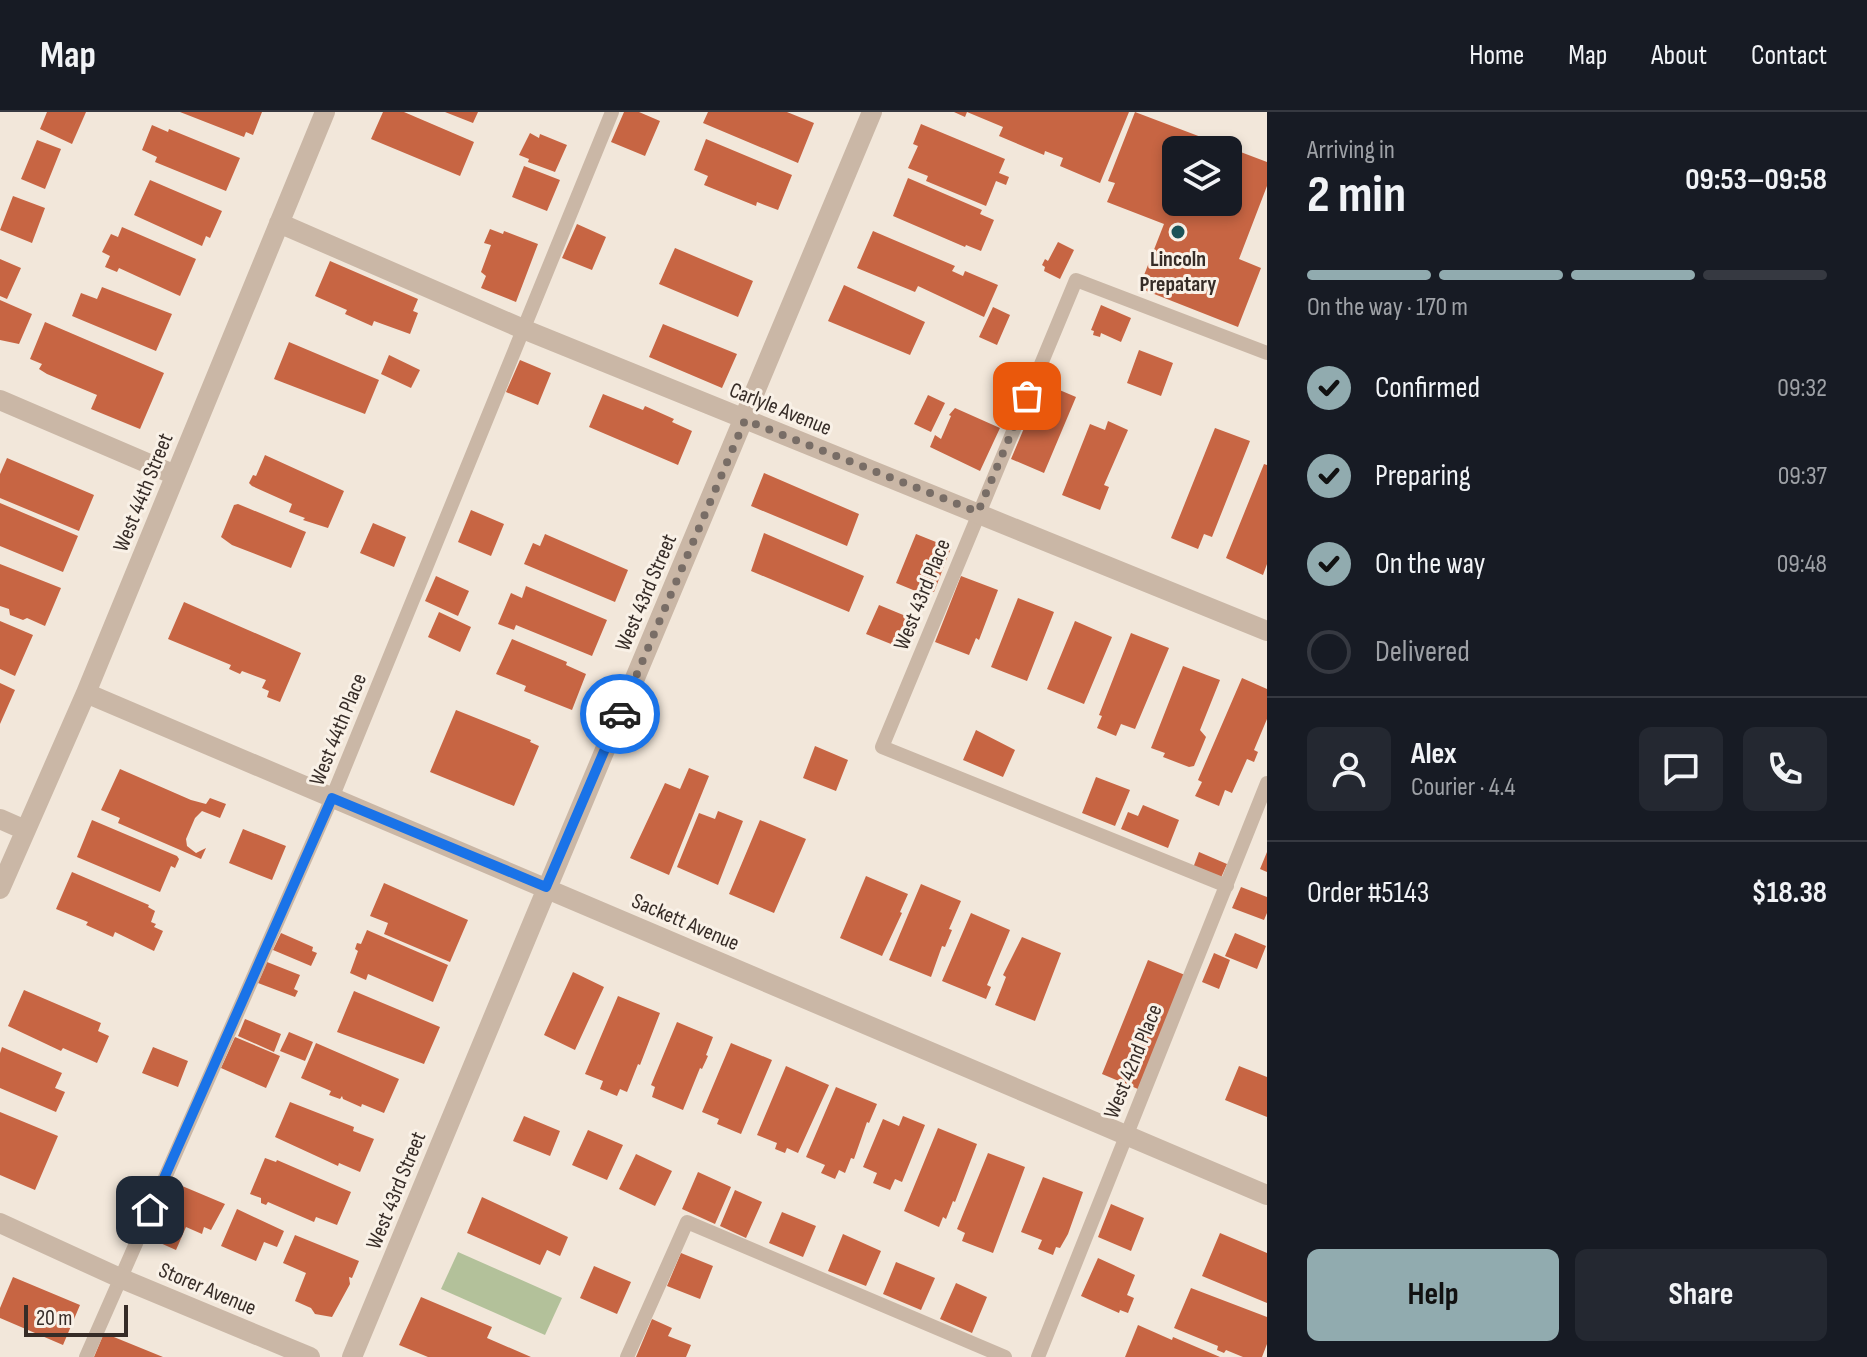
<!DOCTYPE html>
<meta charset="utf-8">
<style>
body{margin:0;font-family:"Sofia Sans Condensed",sans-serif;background:#242831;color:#f1f3f6;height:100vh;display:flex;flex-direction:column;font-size:30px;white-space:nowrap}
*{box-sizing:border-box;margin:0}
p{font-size:26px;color:#9ea1a6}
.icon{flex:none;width:44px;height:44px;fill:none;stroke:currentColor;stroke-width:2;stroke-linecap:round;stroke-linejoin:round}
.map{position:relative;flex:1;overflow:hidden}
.drawer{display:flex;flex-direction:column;background:#171b24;width:600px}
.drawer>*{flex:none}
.fabs{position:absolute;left:1162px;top:24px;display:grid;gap:16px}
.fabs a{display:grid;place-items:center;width:80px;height:80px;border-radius:12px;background:#171b24;box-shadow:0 4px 12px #0003;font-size:40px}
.scale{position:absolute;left:24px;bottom:20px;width:104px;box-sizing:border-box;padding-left:8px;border:4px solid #362c27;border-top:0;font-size:22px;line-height:28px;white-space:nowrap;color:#362c27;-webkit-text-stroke:6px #f9f1e7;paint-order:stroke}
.pin{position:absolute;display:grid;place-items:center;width:68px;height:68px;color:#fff;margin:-34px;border-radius:16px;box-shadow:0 4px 12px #0006}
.courier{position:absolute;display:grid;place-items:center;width:80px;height:80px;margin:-40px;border:6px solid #1a73e8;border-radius:50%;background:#fff;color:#222;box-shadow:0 2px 10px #0007}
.head em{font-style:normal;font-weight:700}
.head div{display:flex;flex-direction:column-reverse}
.head{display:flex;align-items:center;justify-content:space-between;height:136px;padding:0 40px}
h1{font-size:52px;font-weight:700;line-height:60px}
.bar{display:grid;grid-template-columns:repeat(4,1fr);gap:12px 8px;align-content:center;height:96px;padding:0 40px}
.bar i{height:10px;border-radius:6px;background:#363941}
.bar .current{background:#91abaf}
.bar p{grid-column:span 4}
.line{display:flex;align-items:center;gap:20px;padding:0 40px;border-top:2px solid #363941}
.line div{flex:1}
.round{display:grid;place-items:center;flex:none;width:84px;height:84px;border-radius:12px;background:#242831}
ol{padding:0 40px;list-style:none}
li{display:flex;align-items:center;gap:24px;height:88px}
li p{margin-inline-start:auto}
li .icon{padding:8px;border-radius:50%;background:#91abaf;color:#111;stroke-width:4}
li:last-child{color:#9ea1a6}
li i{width:44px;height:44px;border:4px solid #363941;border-radius:50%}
.primary-button{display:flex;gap:16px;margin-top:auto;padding:16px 40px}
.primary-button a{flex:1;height:92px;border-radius:12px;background:#91abaf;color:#111;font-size:32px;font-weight:700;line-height:92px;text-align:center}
.primary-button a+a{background:#242831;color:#f1f3f6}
header{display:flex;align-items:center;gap:48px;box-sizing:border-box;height:112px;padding:0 40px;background:#171b24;border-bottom:2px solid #363941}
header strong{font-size:38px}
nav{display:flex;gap:44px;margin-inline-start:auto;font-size:28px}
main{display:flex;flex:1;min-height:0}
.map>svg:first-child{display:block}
.green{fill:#b3c19a}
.building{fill:#c76543;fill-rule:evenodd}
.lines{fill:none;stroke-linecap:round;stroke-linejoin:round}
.service{stroke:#cab7a6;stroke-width:14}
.minor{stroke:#cab7a6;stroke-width:20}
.tertiary{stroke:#cab7a6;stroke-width:20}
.done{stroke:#786d66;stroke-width:8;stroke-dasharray:0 14.4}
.route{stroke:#1a73e8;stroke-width:10}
.poi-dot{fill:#1c5358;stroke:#f9f1e7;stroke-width:3}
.labels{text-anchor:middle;stroke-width:6;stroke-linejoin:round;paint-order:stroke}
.poi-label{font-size:22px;font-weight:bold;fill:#362c27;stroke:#f9f1e7}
.street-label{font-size:22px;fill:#362c27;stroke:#f9f1e7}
</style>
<header>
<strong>Map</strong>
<nav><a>Home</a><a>Map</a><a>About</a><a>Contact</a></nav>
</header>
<main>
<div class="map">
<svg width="1267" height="1245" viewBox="0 0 1267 1245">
<rect width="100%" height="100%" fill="#f2e7da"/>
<!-- green -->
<path class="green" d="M458 1140 562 1186 545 1223 441 1177Z"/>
<!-- building -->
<path class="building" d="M47 0H86L72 32 40 17Z
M180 0H262L253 23 246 20 244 25Z
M383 0H404L474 30 460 64 371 27Z
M445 0H478L473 11Z
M624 0H639L660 9 645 44 611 30Z
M708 0H787L814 11 798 51 703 11Z
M954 0H1129L1100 71 1060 54 1063 46 1045 39 1044 43 999 24 1003 15 967 0 965 5Z
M1135 0 1267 50V74L1239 147 1261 156 1238 215 1139 176 1164 112 1107 90 1115 71 1108 69ZM1176 38H1228V90H1176Z
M921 12 1005 47 999 61 1009 65 1006 73 996 69 986 94 926 69 928 64 908 56 918 34 913 32Z
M152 13 168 20 169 17 240 46 226 79 155 50 157 45 142 38Z
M530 21 539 26 540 22 567 33 555 60 528 50 529 47 519 43Z
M706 27 792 63 778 98 757 90 756 94 704 73 708 64 694 58Z
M37 28 61 37 45 77 21 67Z
M524 54 560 68 547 99 512 85Z
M908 66 982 98 980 102 994 108 981 139 966 133 965 135 893 104Z
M150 68 222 99 210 126 206 124 202 134 134 103Z
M13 84 45 96 32 131 0 118Z
M577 112 606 125 592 158 562 146Z
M122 115 196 147 180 184 119 156 117 160 105 155 110 144 102 140 111 122 118 125Z
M490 117 503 122 504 119 538 132 516 190 481 176 486 164 481 160 491 133 484 131Z
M873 119 955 154 952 159 963 164 965 159 998 173 984 205 918 174 915 180 857 156Z
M1058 130 1074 138 1060 167 1044 159 1045 155 1042 153 1045 147 1048 149Z
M675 136 753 169 738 205 659 172Z
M0 147 21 156 7 187 0 184Z
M330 149 418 187 413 199 418 201 410 222 374 209 372 214 345 202 347 198 315 184Z
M844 173 925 210 910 243 828 209Z
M102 175 172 202 156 239 72 204 81 181 97 187Z
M0 188 32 202 19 232 0 228Z
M1101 193 1131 206 1121 230 1101 221 1100 225 1093 223 1094 219 1091 218Z
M993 195 1010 203 997 233 979 225Z
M45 210 164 261 140 317 91 297 97 283 47 262 39 257 42 252 30 247Z
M663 212 737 242 722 276 649 245Z
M289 230 379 268 365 302 274 267Z
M1139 238 1173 251 1161 284 1127 271Z
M389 243 420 258 411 276 381 262Z
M520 248 551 261 538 293 506 280Z
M1043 271 1076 285 1044 361 1011 347Z
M603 282 643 298 645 294 674 307 672 310 692 319 678 353 589 315Z
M928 283 945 291 931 320 914 312Z
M955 296 1000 316 980 359 930 335 935 323 941 327 951 304 949 303Z
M1108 309 1128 318 1104 373 1109 375 1100 398 1062 383 1090 312 1105 318Z
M1215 316 1250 329 1212 425 1204 422 1198 437 1171 426Z
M265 343 344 379 328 416 303 408 305 406 289 400 292 392 252 374 249 371 253 363 256 364Z
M7 346 94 383 79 419 0 386V362Z
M1264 352 1267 353V452L1263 463 1226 446Z
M764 361 859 402 847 434 751 394Z
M0 391 78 424 63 460 0 434Z
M238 392 306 420 291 456 232 433 221 425 234 393Z
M471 398 504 412 491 444 458 430Z
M373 411 406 425 394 455 360 441Z
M764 421 864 464 849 500 751 459Z
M545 422 628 458 615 490 524 452 533 431 540 434Z
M916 422 951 436 934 480 921 474 918 480 896 471Z
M0 452 61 476 45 514 27 506 23 508 10 503 9 497 0 494Z
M436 464 469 479 458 504 425 489Z
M961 464 998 478 979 528 976 526 969 543 935 530Z
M526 474 607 508 592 544 516 513 514 518 498 512 511 481 522 486Z
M1018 486 1054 500 1027 569 991 555Z
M184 490 301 541 280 590 267 585 269 579 262 576 266 568 242 559 240 562 229 557 231 553 168 527Z
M879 493 913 507 901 536 866 522Z
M439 500 471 515 460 540 428 525Z
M0 509 33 523 15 564 0 557Z
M1075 509 1112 525 1084 592 1047 577Z
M1131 521 1169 536 1135 617 1121 612 1116 624 1097 616 1102 604 1099 603Z
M512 527 567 550 566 553 586 562 572 598 524 579 526 574 496 562Z
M1183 554 1220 568 1200 618 1206 625 1194 654 1189 655 1163 645 1165 641 1151 636Z
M1242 566 1267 577V607L1254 638 1258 640 1254 650 1247 647 1232 681 1225 678 1219 694 1195 684 1202 670 1198 668Z
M0 571 15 578 0 612Z
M456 598 531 628 530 630 539 634 514 694 430 660Z
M976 618 1015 638 1003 665 963 648Z
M815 634 848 648 836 679 803 666Z
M689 656 709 664 669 763 630 746 665 671 680 677Z
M120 657 191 688 206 692 210 686 226 692 220 706 202 699 195 706 186 727 187 734 196 741 206 736 201 747 118 711 120 706 101 698Z
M1096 665 1130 678 1115 714 1082 701Z
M1143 693 1179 708 1168 736 1121 717 1128 700 1138 704Z
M718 699 743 709 718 773 677 755 699 701 715 707Z
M92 708 177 744 179 747 175 756 171 754 160 780 77 745Z
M760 708 806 727 774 801 729 782Z
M243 717 286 734 272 768 229 751Z
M1199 740 1227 752 1220 768 1193 756Z
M1267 740V760L1260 757Z
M72 760 149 793 148 795 155 799 151 810 156 812 154 815 163 819 154 839 115 820 113 825 86 813 88 810 56 797Z
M866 764 908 782 900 800 902 801 882 844 840 826Z
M384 771 468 808 450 850 384 822 388 811 370 804Z
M921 772 961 789 949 817 952 818 945 835 942 834 931 865 889 848Z
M1241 775 1267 785V801L1264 808 1232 796Z
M971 801 1010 818 987 873 991 875 986 887 942 869Z
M367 818 448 853 433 890 368 862 366 868 350 861 358 839 355 837 357 831 361 832Z
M281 821 313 835 312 839 317 841 311 854 273 838Z
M1235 821 1266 834 1257 857 1225 844Z
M1022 825 1061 841 1035 909 995 893 1006 865 1003 863Z
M1214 841 1230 848 1219 877 1202 870Z
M1148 848 1185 863 1138 977 1102 962Z
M267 850 300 863 294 877 298 879 295 885 258 871Z
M573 860 604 875 575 938 544 923Z
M24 878 101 911 98 919 109 924 97 951 63 936 61 939 8 914Z
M354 879 440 915 424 952 337 920Z
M618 884 660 901 640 953 638 952 627 980 620 977 617 984 600 977 603 969 585 962Z
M245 907 281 922 274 940 238 924Z
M677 910 713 925 706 943 708 944 702 957 700 956 683 998 652 985 655 975 651 973Z
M289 920 313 930 305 949 280 939Z
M235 925 280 944 266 976 221 956Z
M316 931 399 967 384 1001 362 992 361 995 343 987 342 984 340 987 329 983 331 979 301 966Z
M731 931 772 948 741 1022 717 1012 719 1007 702 1000Z
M2 935 62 961 55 976 65 980 56 1000 0 976V941Z
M153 935 188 949 178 975 142 961Z
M786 954 829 973 798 1041 787 1036 785 1041 775 1037 777 1031 757 1023Z
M1239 954 1267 965V1005L1225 988Z
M836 975 877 992 869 1011 867 1010 854 1047 851 1046 845 1061 839 1058 835 1067 821 1061 825 1053 806 1045Z
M290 990 354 1015 353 1019 374 1027 360 1060 339 1051 338 1054 275 1025Z
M0 1000 58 1024 35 1078 0 1063Z
M524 1004 560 1019 550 1044 513 1029Z
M903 1004 925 1013 902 1070 895 1067 890 1078 873 1071 877 1061 863 1055 883 1007 899 1014Z
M938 1016 977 1032 955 1090 953 1089 946 1107 943 1105 939 1115 904 1099Z
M588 1018 623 1033 607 1068 572 1053Z
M988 1041 1025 1055 993 1141 962 1129 965 1121 957 1117Z
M636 1042 672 1059 655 1094 619 1077Z
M265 1046 276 1050 277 1048 351 1080 337 1113 316 1105 314 1110 268 1090 266 1093 261 1091V1086L250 1082Z
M698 1060 731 1075 715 1112 682 1097Z
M1043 1065 1083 1080 1068 1122 1060 1136 1056 1135 1053 1143 1038 1137 1042 1128 1021 1120Z
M175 1071 225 1092 211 1118 204 1115 202 1122 186 1115 176 1138 149 1126 167 1081 170 1082Z
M735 1078 762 1090 746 1126 720 1114Z
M482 1085 568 1125 560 1144 547 1138 540 1153 467 1121Z
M1111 1092 1144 1106 1131 1139 1098 1125Z
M237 1097 284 1119 277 1135 264 1130 256 1149 221 1134Z
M782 1100 816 1114 803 1145 769 1131Z
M1220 1121 1267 1141V1191L1202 1164Z
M843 1122 881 1139 866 1174 828 1159Z
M295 1123 359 1149 352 1166 349 1165 350 1172 332 1205 315 1202 311 1196 295 1189 306 1161 283 1151Z
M681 1141 713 1154 700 1187 667 1174Z
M1098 1146 1135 1163 1127 1183 1134 1186 1128 1201 1120 1198 1119 1201 1081 1184Z
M896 1150 935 1166 921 1198 883 1182Z
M594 1154 631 1170 617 1202 580 1186Z
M13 1165 80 1193 63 1233 0 1206V1196Z
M956 1171 987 1185 972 1221 940 1207Z
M1191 1176 1267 1205V1232L1262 1245H1243L1226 1238 1224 1241 1217 1238 1218 1234 1174 1216Z
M421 1185 492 1215 487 1226 531 1245H428L399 1233Z
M652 1207 672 1216 668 1224 691 1233 686 1245H636Z
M1138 1213 1172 1228 1173 1225 1220 1245H1125Z
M104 1221 163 1245H94Z"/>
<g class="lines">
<!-- service -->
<path class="service" d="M1227 774 882 635 1076 168 1267 241
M86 1245 332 686 612 0
M627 1245 687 1110 1005 1245
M1038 1245 1267 671"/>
<!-- minor -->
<path class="minor" d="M279 111 523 217 1267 519
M0 288 175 363
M86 581 1267 1083
M0 707 25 718
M0 777 86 581 325 0
M352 1245C523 829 700 416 872 0"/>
<!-- tertiary -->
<path class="tertiary" d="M0 1111 120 1166 310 1245"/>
</g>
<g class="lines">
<!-- done -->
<path class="done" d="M620 602 745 308 978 400 1027 284"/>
<!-- route -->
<path class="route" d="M150 1098 332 686 546 775 620 602"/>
</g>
<!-- markers -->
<circle class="poi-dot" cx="1178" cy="120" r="8"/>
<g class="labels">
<!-- poi labels -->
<g class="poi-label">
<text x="1178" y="154">Lincoln<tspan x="1178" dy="25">Prepatary</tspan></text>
</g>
<!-- street labels -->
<g class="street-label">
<text transform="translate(781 296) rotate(22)" y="8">Carlyle Avenue</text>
<text transform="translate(142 380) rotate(-68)" y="8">West 44th Street</text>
<text transform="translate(645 480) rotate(-67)" y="8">West 43rd Street</text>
<text transform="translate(921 482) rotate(-68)" y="8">West 43rd Place</text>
<text transform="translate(337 617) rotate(-68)" y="8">West 44th Place</text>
<text transform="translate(686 809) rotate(23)" y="8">Sackett Avenue</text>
<text transform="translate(1132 949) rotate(-68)" y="8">West 42nd Place</text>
<text transform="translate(395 1078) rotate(-68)" y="8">West 43rd Street</text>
<text transform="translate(208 1176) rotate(23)" y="8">Storer Avenue</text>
</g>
</g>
</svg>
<div class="fabs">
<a><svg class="icon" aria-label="layers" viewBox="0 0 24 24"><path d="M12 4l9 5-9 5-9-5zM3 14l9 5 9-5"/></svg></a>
</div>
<div class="scale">20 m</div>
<div class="pin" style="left:1027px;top:284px;background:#ea580c"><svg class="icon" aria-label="bag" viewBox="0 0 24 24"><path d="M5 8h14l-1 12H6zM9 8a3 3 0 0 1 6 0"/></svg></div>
<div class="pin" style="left:150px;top:1098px;background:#1f2937"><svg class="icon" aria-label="home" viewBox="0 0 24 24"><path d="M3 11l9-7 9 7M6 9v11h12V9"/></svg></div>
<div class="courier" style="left:620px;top:602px"><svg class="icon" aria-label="car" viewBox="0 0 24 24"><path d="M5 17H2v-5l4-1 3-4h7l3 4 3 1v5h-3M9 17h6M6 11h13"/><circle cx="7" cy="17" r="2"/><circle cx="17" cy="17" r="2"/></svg></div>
</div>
<section class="drawer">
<div class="head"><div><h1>2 min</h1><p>Arriving in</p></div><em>09:53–09:58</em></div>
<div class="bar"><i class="current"></i><i class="current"></i><i class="current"></i><i></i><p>On the way · 170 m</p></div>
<ol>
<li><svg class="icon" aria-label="check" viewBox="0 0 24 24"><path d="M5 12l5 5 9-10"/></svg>Confirmed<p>09:32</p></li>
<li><svg class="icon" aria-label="check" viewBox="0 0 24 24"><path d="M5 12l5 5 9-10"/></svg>Preparing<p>09:37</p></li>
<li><svg class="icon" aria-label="check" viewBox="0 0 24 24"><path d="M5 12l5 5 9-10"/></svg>On the way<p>09:48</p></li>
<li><i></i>Delivered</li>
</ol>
<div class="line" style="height:144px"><a class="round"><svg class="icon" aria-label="person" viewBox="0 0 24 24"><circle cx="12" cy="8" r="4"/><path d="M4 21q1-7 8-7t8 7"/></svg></a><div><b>Alex</b><p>Courier · 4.4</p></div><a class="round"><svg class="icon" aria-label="chat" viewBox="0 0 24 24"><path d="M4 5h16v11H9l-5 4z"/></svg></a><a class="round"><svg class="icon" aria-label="phone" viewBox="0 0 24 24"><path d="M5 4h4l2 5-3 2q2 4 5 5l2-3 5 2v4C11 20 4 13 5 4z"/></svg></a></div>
<div class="line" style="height:104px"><div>Order #5143</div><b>$18.38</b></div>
<div class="primary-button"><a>Help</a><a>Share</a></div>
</section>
</main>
